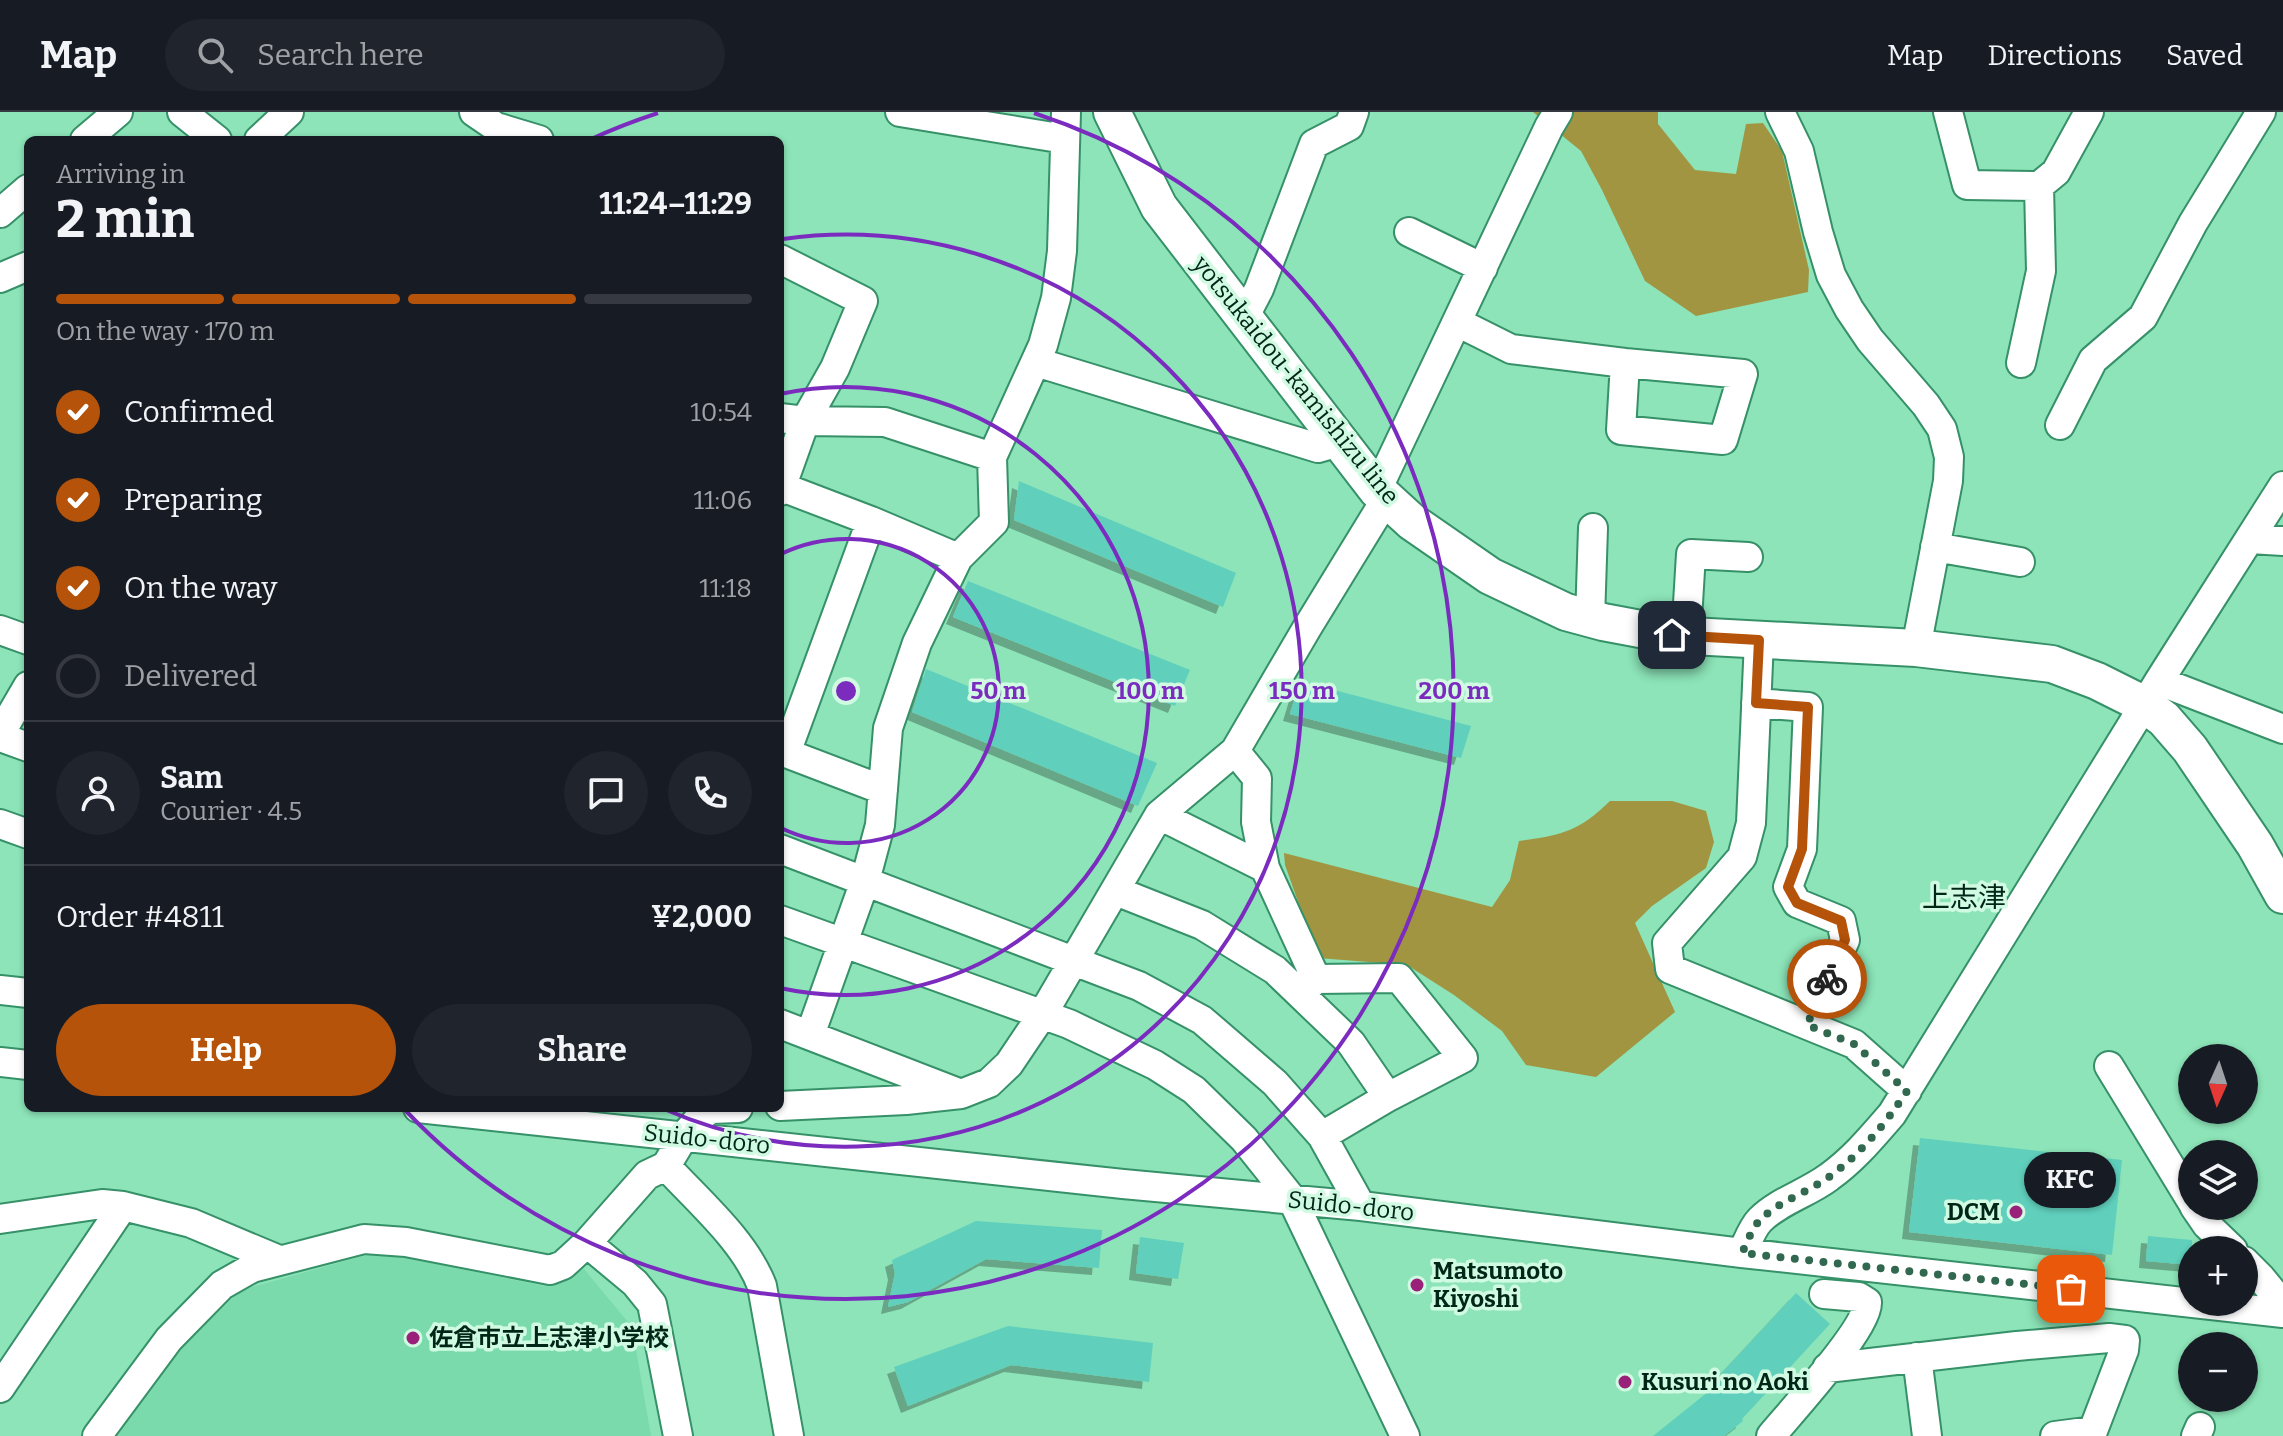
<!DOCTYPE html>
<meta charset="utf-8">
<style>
body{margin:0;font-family:Bitter,"Noto Sans JP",serif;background:#20242c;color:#f1f3f6;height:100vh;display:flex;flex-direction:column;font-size:30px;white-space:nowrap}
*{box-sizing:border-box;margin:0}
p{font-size:26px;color:#9ea1a6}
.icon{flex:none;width:44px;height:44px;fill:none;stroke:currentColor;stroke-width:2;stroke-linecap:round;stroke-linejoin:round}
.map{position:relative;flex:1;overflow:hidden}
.details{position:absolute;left:24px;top:24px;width:760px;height:976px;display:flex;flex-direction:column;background:#171b24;border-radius:12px;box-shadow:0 2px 6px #0004}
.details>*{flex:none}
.needle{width:52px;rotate:183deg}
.buttons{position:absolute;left:2178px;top:932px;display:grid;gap:16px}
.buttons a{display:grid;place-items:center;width:80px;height:80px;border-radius:50%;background:#171b24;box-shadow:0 2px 6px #0004;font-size:40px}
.pin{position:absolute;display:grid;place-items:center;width:68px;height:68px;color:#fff;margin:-34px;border-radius:16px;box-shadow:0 4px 12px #0006}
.courier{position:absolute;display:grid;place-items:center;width:80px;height:80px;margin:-40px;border:6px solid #b45309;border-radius:50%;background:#fff;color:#222;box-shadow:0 2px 10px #0007}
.bubble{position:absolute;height:56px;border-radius:28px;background:#171b24;box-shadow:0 2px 6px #0004;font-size:26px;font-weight:700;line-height:56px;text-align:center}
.overview em{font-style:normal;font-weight:700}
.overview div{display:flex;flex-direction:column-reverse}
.overview{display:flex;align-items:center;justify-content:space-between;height:136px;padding:0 32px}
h1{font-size:52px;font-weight:700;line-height:60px}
.bar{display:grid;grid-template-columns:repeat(4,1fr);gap:12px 8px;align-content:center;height:96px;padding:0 32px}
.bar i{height:10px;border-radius:6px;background:#363941}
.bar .on{background:#b45309}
.bar p{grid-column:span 4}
.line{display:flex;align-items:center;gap:20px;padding:0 32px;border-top:2px solid #363941}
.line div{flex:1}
.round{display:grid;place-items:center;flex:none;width:84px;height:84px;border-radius:42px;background:#20242c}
ol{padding:0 32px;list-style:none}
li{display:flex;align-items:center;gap:24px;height:88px}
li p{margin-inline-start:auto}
li .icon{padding:8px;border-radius:50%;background:#b45309;color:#fff;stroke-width:4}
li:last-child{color:#9ea1a6}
li i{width:44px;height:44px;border:4px solid #363941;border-radius:50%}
.button{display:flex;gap:16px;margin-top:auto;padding:16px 32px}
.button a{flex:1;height:92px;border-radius:48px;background:#b45309;color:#fff;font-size:32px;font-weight:700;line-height:92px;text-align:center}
.button a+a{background:#20242c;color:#f1f3f6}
header{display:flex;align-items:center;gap:48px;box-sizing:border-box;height:112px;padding:0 40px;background:#171b24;border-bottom:2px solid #363941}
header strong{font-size:38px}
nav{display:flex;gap:44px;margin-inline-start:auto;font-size:28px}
.search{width:560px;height:72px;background:#20242c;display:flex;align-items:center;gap:20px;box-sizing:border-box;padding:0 28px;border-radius:44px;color:#9ea1a6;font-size:30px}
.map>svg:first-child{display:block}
.built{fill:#7adaab}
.forest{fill:#a29541}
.building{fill:#60d0bd;filter:url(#shadow)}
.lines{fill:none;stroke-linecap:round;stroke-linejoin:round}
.minor-casing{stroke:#369068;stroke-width:32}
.major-casing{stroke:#369068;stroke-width:40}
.minor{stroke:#fff;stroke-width:28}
.major{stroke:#fff;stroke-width:36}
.done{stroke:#31684f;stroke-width:8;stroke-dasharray:0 14.4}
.route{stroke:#b45309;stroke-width:10}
.ring{fill:none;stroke:#7b2cbf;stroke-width:4}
.poi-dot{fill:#9a217a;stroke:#d1fae3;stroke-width:3}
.labels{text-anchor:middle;stroke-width:7;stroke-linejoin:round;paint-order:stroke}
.street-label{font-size:24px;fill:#002617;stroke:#d1fae3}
.poi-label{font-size:24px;font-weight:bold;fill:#002617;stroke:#d1fae3;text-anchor:start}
.quarter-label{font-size:28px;fill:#002617;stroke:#d1fae3}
.centre{fill:#7b2cbf;stroke:#d1fae3;stroke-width:4}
.ring-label{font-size:24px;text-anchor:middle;font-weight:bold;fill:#7b2cbf;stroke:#d1fae3;stroke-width:7;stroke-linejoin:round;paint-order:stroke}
</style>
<header>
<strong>Map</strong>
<div class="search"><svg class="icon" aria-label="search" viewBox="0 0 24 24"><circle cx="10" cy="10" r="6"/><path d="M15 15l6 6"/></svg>Search here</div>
<nav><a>Map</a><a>Directions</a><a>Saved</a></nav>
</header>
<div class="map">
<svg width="2283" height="1324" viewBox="0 0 2283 1324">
<defs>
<filter id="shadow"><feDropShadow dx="-7" dy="7" stdDeviation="0" flood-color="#0004"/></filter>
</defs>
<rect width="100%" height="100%" fill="#8ce4b8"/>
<!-- built -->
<path class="built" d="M378 1140 544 1174 584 1157 632 1215 651 1324H114L180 1238 241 1178Z"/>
<!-- forest -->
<path class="forest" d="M1533 0H1658V12L1695 58 1736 62 1746 12 1763 11 1782 39 1809 158 1808 180 1696 204 1645 169 1602 78 1581 39Z
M1610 689H1672L1706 699 1714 730 1706 756 1652 794 1635 811 1675 900 1596 965 1526 953 1502 919 1454 883 1407 853 1318 846 1285 753 1284 741 1492 795 1510 768 1519 729C1562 723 1578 720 1610 689Z"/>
<!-- building -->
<path class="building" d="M1019 369 1236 461 1223 495 1014 408Z
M968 469 1190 558 1175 594 953 505Z
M926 557 1157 651 1138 694 912 600Z
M1300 569 1471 614 1461 646 1290 602Z
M1920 1026 2122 1048 2112 1143 1909 1120Z
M976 1109 1102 1118 1099 1156 986 1147 908 1190 888 1195 895 1161 892 1148Z
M2148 1124 2192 1128V1153L2146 1149Z
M1140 1125 1184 1131 1178 1167 1136 1161Z
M1796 1181 1830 1212 1742 1307 1743 1309 1724 1324H1653L1724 1267 1720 1263Z
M1008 1214 1153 1231 1149 1270 1011 1253 908 1294 894 1255Z"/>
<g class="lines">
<defs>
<path id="minor" d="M182 0 217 28
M474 0 496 15 539 28
M900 0 1065 27
M1780 0 1799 39 1818 120 1831 163 1849 197 1870 228 1926 293 1942 317 1949 345 1948 369 1916 536
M1948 0 1967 73 2039 74
M85 28 118 0
M259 28 289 0
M0 101 28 77
M1409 120 1483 156
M780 147 863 189 835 256 805 309 780 379
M0 166 28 154
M1244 206 1259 177 1314 32 1349 14 1354 0
M1457 210 1511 237 1625 251 1743 262 1723 328 1621 318 1625 251
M1036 250 1318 336 1339 330
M2021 251 2041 159 2039 74 2056 60 2089 0
M780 306 805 309 885 310 992 345
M2060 313 2093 248 2143 205 2193 111 2261 0
M782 375 871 409 958 446
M1377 378 1549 15 1558 0
M871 409 786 641 883 678
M2250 427 2283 429
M1935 435 2020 450
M1590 507 1593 416
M0 518 28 528
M1686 524 1691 442 1748 445
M1759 528 1751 711 1742 745 1667 831 1670 857 1854 932 1907 979
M2159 569 2283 617
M1756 591 1808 595 1802 737 1788 775 1797 791 1841 809 1845 828 1807 913
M0 622 28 574
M0 625 28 635
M1235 639 1257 666 1256 710 1265 756 1316 867
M1159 703 1265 756
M0 712 28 722
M780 737 1139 874 1202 908 1275 971 1322 1024 1361 1094
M1116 779 1202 813 1275 858 1351 931 1388 985
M780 808 1069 912 1155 953 1194 978 1244 1027 1292 1087 1405 1324
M0 878 28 881
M1301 881 1316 867 1399 866 1463 946 1388 985 1322 1024
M780 912 956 980
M810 923 865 769 880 713 888 616 917 531 958 446 994 410 992 345 1043 233 1056 186 1062 139 1066 0
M0 950 28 953
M2109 954 2192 1090
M780 994 906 988 961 982 989 971 1009 952 1042 903 1159 703 1235 639 1307 516 1386 387
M418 996 1123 1072 1361 1094 1742 1141 2283 1201
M666 1054C699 1090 745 1129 762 1174L789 1324
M2194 1094 2207 1113 2233 1138
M0 1107 102 1092 123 1094 191 1111 279 1148
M587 1131 635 1171 652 1192 678 1324
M1742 1141C1747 1131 1752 1116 1760 1108 1779 1089 1808 1081 1829 1065 1854 1047 1872 1025 1892 1002L2159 569 2283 374
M2244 1149 2261 1166 2283 1193
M1917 1245 1927 1324
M1827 1256 2017 1234 2109 1226 2125 1228 2124 1238 2091 1324
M0 1276 123 1094
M97 1324 169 1227 222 1173 252 1156 364 1127 406 1130 550 1158 563 1153 587 1131 647 1063 666 1054 684 1024 702 1003 711 997 738 996
M1771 1324C1790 1301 1869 1215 1867 1190L1859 1185 1824 1182
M2055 1324 2093 1319
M2196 1324 2200 1315"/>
<path id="major" d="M1112 0 1159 95 1377 378 1412 410 1490 464 1566 500 1603 510 1672 523 1916 536 2052 552 2097 569 2145 593 2164 607 2190 637 2255 733 2283 783"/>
</defs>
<!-- minor casing -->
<use href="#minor" class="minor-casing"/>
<!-- major casing -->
<use href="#major" class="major-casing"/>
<!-- minor -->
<use href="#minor" class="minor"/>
<!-- major -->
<use href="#major" class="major"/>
</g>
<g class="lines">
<!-- done -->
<path class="done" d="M1827 867 1807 913 1854 932 1907 979C1886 1011 1863 1039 1833 1062 1810 1080 1780 1088 1760 1108 1752 1116 1747 1131 1742 1141L2071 1177"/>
<!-- route -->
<path class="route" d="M1672 523 1759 528 1756 591 1808 595 1802 737 1788 775 1797 791 1841 809 1845 828 1827 867"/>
</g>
<!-- distance rings -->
<g class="ring">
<path d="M781 442A152 152 0 1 1 781 716"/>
<path d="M780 282A304 304 0 1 1 780 876"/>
<path d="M783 127A456 456 0 1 1 664 997"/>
<path d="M589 28A608 608 0 0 1 658 1M1034 1A608 608 0 1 1 405 998"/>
</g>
<!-- markers -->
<g class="poi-dot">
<circle cx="2016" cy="1100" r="8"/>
<circle cx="1417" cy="1173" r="8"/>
<circle cx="413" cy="1226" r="8"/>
<circle cx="1625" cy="1270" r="8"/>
</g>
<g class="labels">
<!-- street labels -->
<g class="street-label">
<text transform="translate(1296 268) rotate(51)" y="8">yotsukaidou-kamishizu line</text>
<text transform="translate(707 1027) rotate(6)" y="8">Suido-doro</text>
<text transform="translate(1351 1094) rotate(6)" y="8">Suido-doro</text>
</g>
<!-- poi labels -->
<g class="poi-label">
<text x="2000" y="1108" text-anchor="end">DCM</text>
<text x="1433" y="1167">Matsumoto<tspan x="1433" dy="28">Kiyoshi</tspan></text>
<text x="429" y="1234">佐倉市立上志津小学校</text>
<text x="1641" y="1278">Kusuri no Aoki</text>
</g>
<!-- quarter labels -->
<g class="quarter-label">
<text x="1964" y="795">上志津</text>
</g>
</g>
<circle cx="846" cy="579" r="12" class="centre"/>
<g class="ring-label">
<text x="998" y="587">50 m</text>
<text x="1150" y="587">100 m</text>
<text x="1302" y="587">150 m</text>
<text x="1454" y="587">200 m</text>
</g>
</svg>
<div class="buttons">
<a><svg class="needle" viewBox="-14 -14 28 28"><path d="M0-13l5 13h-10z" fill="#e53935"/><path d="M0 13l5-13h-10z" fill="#9ea1a6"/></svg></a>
<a><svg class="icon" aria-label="layers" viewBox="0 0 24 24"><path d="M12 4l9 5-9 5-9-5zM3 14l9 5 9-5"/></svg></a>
<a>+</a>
<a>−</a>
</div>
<div class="pin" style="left:2071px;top:1177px;background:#ea580c"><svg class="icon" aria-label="bag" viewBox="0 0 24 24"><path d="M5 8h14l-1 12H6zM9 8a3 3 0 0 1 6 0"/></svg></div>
<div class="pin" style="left:1672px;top:523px;background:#1f2937"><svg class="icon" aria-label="home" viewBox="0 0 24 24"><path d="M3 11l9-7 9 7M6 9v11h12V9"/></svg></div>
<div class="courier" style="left:1827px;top:867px"><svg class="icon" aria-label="bike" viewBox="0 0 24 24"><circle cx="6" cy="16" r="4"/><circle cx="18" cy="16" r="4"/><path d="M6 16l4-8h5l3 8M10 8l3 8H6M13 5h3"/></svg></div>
<div class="bubble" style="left:2024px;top:1040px;width:92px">KFC</div>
<section class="details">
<div class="overview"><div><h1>2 min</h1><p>Arriving in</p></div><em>11:24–11:29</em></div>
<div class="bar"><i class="on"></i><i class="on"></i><i class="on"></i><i></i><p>On the way · 170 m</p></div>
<ol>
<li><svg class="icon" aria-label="check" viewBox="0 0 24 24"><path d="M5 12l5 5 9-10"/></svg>Confirmed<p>10:54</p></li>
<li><svg class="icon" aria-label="check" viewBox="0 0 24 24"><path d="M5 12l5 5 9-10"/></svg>Preparing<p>11:06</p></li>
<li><svg class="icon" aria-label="check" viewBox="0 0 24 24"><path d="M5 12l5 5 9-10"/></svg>On the way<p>11:18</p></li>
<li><i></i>Delivered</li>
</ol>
<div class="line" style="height:144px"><a class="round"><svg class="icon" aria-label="person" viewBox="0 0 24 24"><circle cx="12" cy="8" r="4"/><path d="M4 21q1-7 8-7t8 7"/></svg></a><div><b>Sam</b><p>Courier · 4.5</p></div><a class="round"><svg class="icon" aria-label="chat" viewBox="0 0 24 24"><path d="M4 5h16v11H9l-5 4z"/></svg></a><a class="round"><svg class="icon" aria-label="phone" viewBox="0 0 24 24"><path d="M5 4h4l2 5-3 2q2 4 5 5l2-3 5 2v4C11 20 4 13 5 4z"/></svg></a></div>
<div class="line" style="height:104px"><div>Order #4811</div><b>¥2,000</b></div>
<div class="button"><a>Help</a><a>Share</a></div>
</section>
</div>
